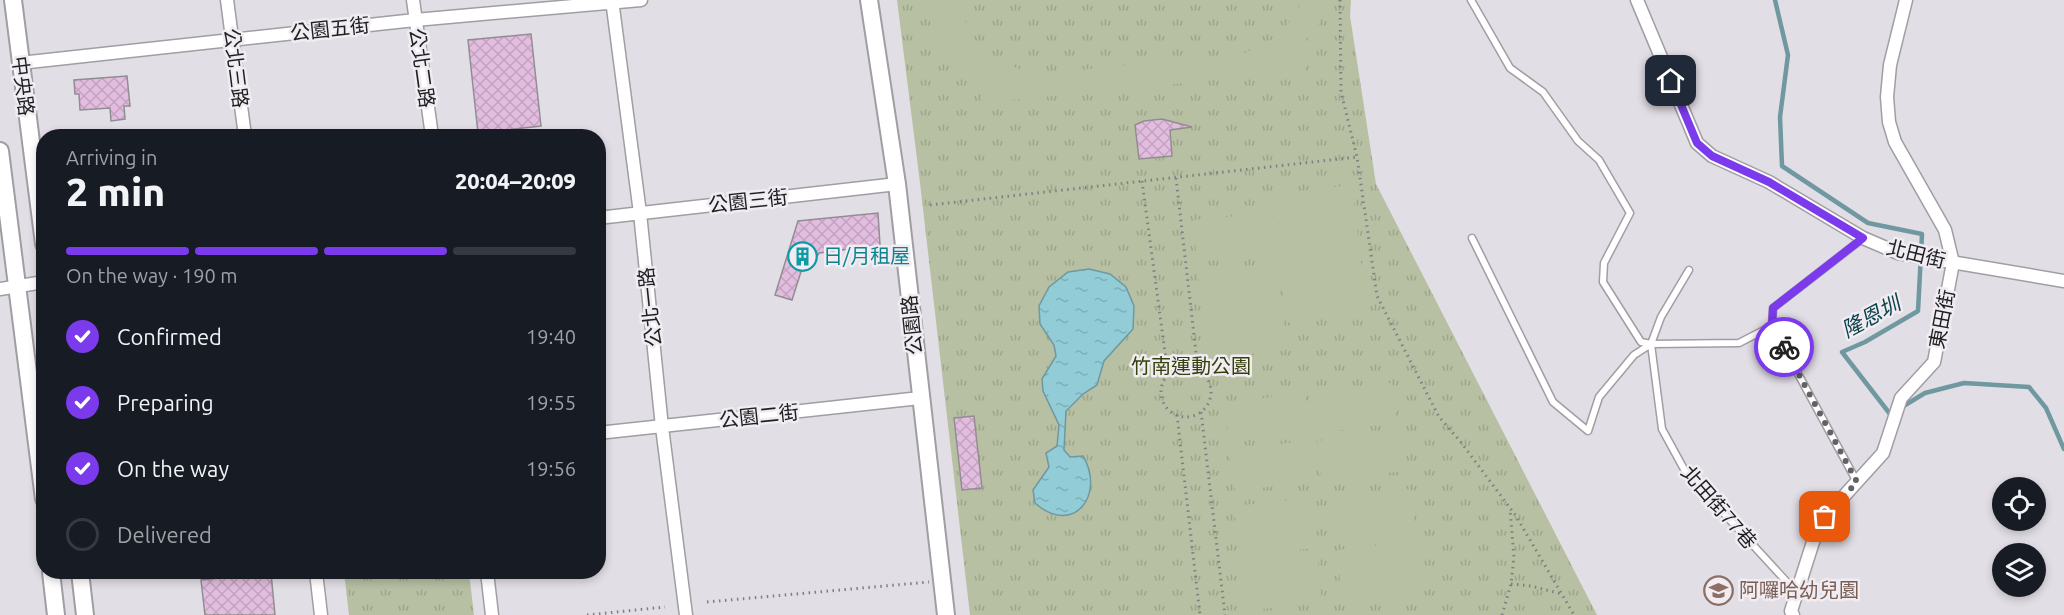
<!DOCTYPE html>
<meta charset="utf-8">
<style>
body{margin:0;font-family:Ubuntu,"Noto Sans TC",sans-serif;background:#242831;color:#f1f3f6;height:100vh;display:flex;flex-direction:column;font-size:22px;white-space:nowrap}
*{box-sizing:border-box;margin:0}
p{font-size:20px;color:#9ea1a6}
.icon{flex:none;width:33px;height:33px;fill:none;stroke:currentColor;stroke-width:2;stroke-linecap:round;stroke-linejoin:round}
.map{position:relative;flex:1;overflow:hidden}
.side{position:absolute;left:36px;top:129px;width:570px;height:450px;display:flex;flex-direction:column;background:#171b24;border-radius:24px;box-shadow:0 3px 9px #0003}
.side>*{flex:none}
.fabs{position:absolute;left:1992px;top:477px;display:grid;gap:12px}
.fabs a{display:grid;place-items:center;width:54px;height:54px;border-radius:50%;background:#171b24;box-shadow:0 3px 9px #0003;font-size:30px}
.pin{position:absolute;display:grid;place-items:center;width:51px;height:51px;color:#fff;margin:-26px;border-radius:12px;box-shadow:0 3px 9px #0006}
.courier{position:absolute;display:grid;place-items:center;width:60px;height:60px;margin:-30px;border:4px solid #7c3aed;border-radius:50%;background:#fff;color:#222;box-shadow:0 2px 8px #0007}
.headline em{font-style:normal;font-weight:800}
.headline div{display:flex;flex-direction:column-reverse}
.headline{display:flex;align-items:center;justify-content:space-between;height:102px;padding:0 30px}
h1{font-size:39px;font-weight:800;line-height:45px}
.bar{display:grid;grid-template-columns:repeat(4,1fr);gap:9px 6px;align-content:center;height:72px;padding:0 30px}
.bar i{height:8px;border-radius:4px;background:#363941}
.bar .on{background:#7c3aed}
.bar p{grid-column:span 4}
ol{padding:0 30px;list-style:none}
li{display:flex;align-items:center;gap:18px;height:66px}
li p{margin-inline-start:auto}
li .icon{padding:6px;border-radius:50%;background:#7c3aed;color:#fff;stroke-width:4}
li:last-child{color:#9ea1a6}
li i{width:33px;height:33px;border:3px solid #363941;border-radius:50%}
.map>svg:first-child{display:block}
.park{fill:url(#park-tufts)}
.pitch{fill:#b7c0a2}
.water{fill:url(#water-ripples);stroke:#6f98a0;stroke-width:1.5}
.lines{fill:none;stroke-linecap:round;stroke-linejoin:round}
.stream{stroke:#6f98a0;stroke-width:4.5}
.building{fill:url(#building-cross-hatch);stroke:#928d92;stroke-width:1.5}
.lane-casing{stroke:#a19da3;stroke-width:9}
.street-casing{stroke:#a19da3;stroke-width:15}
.secondary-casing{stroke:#a19da3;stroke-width:20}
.path{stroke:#817e83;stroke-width:3;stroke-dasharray:1.5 4.5;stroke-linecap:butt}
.lane{stroke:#fff;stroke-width:6}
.street{stroke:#fff;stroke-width:12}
.secondary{stroke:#fff;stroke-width:16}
.done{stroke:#636165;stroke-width:6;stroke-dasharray:0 10.8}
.route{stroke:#7c3aed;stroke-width:8}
.labels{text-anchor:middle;stroke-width:5;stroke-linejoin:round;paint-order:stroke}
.street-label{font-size:20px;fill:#1f1e20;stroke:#f0ecf2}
.culture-label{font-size:20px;fill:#0d838f;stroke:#f0ecf2;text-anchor:start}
.park-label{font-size:20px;fill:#35400d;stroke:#f0ecf2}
.education-label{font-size:20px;fill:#785e54;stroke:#f0ecf2;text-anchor:start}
.water-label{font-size:21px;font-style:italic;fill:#0b424a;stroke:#f0ecf2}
</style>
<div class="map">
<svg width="2064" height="615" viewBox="0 0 2064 615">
<defs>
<pattern id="park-tufts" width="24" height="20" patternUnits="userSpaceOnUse" patternTransform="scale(1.5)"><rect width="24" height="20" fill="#b7c0a2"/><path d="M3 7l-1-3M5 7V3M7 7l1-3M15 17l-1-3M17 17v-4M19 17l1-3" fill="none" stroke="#9da58b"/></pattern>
<pattern id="water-ripples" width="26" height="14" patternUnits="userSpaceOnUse" patternTransform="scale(1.5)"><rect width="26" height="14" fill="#91ccd7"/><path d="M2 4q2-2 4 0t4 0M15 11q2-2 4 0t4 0" fill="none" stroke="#7dafb8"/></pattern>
<pattern id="building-cross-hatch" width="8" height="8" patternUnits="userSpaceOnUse" patternTransform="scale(1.5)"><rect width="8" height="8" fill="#e3bddf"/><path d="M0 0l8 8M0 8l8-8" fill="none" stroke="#c2a2bf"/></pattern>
</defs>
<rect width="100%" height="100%" fill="#e2dee5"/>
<!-- park -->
<path class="park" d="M897 0H1351L1350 16 1376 184 1597 615H970L920 183Z
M344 572H469L474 615H349Z"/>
<!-- pitch -->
<path class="pitch" d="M925 0H961C966 48 996 65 1040 74L1245 53 1277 37 1298 12 1301 0H1328L1319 24 1304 42 1306 71 982 103 979 83C952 60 929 37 925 0Z
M1352 185 1367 313 1286 323 1271 195Z
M1272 213 1276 254 1197 262 1193 220Z
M1276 267 1286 350 1207 359 1198 276Z
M1392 383 1397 423 1317 433 1312 393Z
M1305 393 1310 432 1229 442 1224 403Z
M1398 431 1403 471 1322 481 1317 441Z
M1311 440 1316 481 1235 491 1230 451Z
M1411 489 1416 535 1337 544 1332 498Z
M1312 498 1316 548 1239 555 1234 506Z
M1417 541 1423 593 1342 601 1337 550Z
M1317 552 1322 603 1243 611 1238 560Z"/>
<!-- water -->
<path class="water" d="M1089 269 1110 274 1126 287 1134 306 1133 329 1104 361 1097 385 1083 394 1066 411 1064 450 1070 457 1083 456C1106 495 1073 537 1035 503L1033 490 1049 467 1046 453 1057 446 1059 425 1043 391 1042 379 1056 356 1054 345 1040 324 1039 306 1049 287 1068 272Z"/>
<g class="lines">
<!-- stream -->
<path class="stream" d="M1775 0 1788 55 1780 117 1782 166 1868 223 1922 234 1918 311 1865 342 1842 352 1890 414 1894 412
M1902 407 1925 393 1964 383 2029 387 2046 408 2064 449"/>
</g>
<!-- building -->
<path class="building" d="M531 34 541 126 478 133 468 40Z
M127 76 130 106H124L125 119 111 121 110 108 80 110 79 94H75L74 80Z
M1162 119 1192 127 1170 130 1172 156 1139 159 1135 125 1144 121Z
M878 213 880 245 819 253 813 263 805 259 792 300 775 295 798 221Z
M974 416 982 488 962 490 954 418Z
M218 572H251V575L271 573 275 615H205L201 580 219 578Z"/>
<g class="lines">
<defs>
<path id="lane" d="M1471 0 1510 68 1543 92 1578 141 1599 160 1630 213 1604 263 1603 282 1641 342 1651 344
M1472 238 1553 402 1588 431 1599 397 1634 355 1651 344 1661 317 1689 270
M1772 326 1857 482
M1797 593 1685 471 1662 429 1651 344 1739 343 1772 326 1773 308 1862 239"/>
<path id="street" d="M227 0 245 136
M413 0 432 136
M612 0 640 213 662 427 686 615
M1637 0 1697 143 1712 156 1769 182 1863 238 1898 253 2064 281
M20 63 415 20 641 0
M598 218 897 184
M0 289 44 282
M598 433 920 398
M316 572 321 615
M487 572 492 615
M1793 615 1791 611 1813 542 1825 517 1883 453 1901 398 1934 362 1953 263 1945 230 1895 142 1889 122 1887 97 1890 65 1906 0"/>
<path id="secondary" d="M13 0 44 244
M869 0 897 184 946 615
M0 151 44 499
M51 572 56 615
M80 572 85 615"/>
</defs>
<!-- lane casing -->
<use href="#lane" class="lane-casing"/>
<!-- street casing -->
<use href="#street" class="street-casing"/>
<!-- secondary casing -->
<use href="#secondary" class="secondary-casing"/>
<!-- path -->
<path class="path" d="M1340 0 1341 92 1357 157 1377 296 1439 417 1460 441 1516 516 1574 615
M1176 178 1198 370
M1142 181 1168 375
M930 205 1357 157
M1161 392a25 25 0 1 1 50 0a25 25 0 1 1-50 0Z
M1201 412 1225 615
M1177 415 1200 615
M1511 584 1531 586 1562 594
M707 602 929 582
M587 615 665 607
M1502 615 1511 584 1514 557 1510 509"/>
<!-- lane -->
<use href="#lane" class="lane"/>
<!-- street -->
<use href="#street" class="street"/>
<!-- secondary -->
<use href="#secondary" class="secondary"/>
</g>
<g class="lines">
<!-- done -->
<path class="done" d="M1784 347 1857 482 1825 517"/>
<!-- route -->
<path class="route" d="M1671 81 1697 143 1712 156 1769 182 1863 238 1773 308 1772 326 1784 347"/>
</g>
<!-- icons -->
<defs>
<symbol id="building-ring" viewBox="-11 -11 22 22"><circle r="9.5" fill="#f0ecf2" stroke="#0f9aa8" stroke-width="1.5"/><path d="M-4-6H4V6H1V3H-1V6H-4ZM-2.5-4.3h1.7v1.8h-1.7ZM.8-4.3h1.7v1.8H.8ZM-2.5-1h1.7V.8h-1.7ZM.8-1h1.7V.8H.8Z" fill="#0f9aa8"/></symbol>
<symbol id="school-ring" viewBox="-11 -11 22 22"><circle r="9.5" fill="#f0ecf2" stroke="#8d6e63" stroke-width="1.5"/><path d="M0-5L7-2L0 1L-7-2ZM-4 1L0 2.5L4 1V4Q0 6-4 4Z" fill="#8d6e63"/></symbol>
</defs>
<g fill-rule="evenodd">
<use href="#building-ring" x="786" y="240" width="33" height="33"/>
<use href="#school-ring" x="1702" y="574" width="33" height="33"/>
</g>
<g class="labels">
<!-- street labels -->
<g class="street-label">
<text transform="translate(330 29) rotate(-6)" y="7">公園五街</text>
<text transform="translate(236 68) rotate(83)" y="7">公北三路</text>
<text transform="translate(422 68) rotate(82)" y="7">公北二路</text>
<text transform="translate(23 86) rotate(83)" y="7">中央路</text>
<text transform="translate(748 201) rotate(-6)" y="7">公園三街</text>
<text transform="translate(1916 254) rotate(14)" y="7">北田街</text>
<text transform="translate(650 307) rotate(-96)" y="7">公北一路</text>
<text transform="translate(1942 319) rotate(-79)" y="7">東田街</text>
<text transform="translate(912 325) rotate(-96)" y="7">公園路</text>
<text transform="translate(759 416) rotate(-6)" y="7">公園二街</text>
<text transform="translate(1719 507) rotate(49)" y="7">北田街77巷</text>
</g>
<!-- culture labels -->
<g class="culture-label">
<text x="823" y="263">日/月租屋</text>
</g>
<!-- park labels -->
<g class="park-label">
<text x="1191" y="373">竹南運動公園</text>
</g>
<!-- education labels -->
<g class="education-label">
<text x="1739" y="597">阿囉哈幼兒園</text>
</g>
<!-- water labels -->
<g class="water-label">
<text transform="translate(1871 317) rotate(-28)" y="7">隆恩圳</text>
</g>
</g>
</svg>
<div class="fabs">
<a><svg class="icon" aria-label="locate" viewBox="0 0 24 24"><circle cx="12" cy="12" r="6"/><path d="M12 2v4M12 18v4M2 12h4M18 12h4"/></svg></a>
<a><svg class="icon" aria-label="layers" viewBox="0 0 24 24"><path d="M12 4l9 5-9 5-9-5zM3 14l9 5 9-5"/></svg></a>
</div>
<div class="pin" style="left:1825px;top:517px;background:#ea580c"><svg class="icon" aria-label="bag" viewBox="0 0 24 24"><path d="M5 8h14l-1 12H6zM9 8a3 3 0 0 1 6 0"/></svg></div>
<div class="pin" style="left:1671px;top:81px;background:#1f2937"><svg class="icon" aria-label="home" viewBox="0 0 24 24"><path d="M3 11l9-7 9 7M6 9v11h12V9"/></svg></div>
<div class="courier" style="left:1784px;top:347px"><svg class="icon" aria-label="bike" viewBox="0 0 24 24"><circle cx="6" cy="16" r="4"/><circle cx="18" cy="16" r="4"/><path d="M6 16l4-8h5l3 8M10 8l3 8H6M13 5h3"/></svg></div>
<section class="side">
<div class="headline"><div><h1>2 min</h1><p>Arriving in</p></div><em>20:04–20:09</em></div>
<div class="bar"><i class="on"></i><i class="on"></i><i class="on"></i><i></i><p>On the way · 190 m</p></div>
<ol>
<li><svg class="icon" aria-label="check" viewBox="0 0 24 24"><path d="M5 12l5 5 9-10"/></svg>Confirmed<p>19:40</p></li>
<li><svg class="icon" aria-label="check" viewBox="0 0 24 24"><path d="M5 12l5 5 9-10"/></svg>Preparing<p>19:55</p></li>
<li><svg class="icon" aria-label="check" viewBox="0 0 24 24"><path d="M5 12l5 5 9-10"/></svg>On the way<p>19:56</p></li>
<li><i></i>Delivered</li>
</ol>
</section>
</div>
